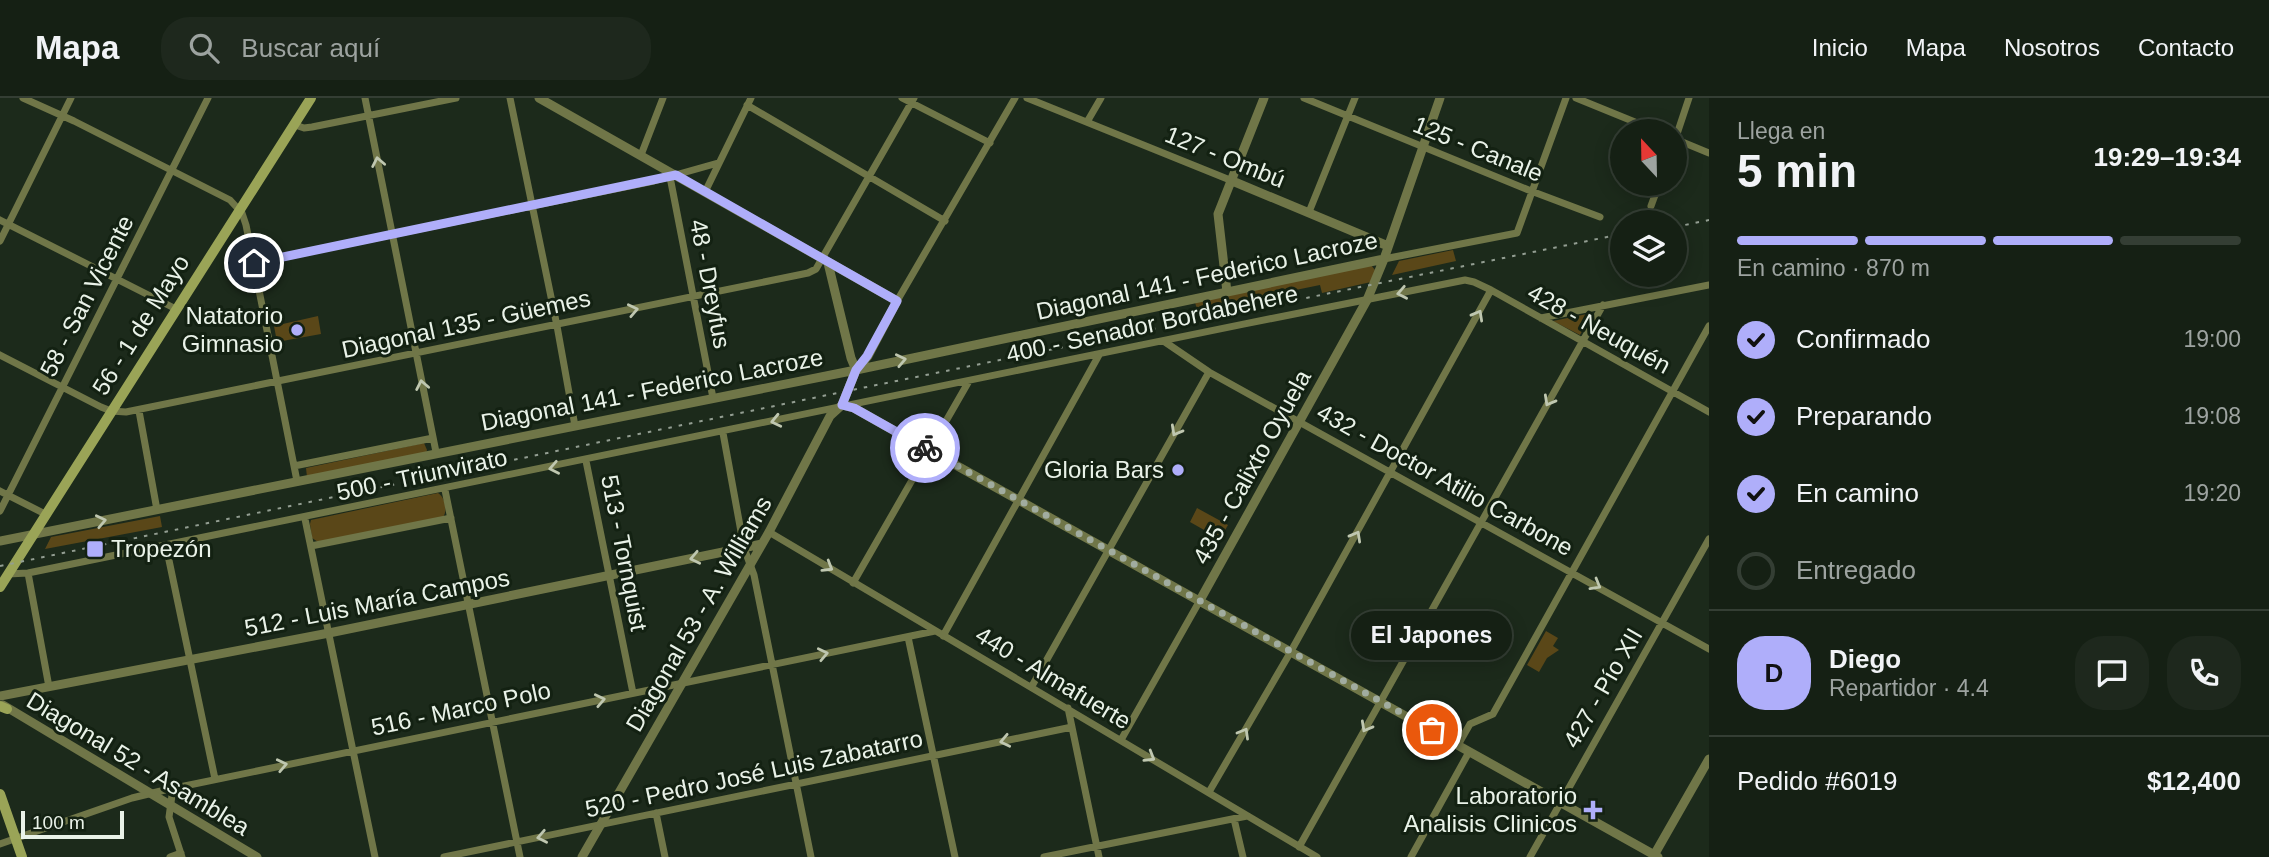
<!DOCTYPE html>
<html lang="es">
<meta charset="utf-8">
<style>
body{margin:0;font-family:Helvetica,sans-serif;background:#1e281d;color:#f1f3f6;height:100vh;display:flex;flex-direction:column;font-size:26px;white-space:nowrap}
*{box-sizing:border-box;margin:0}
p{font-size:23px;color:#9da3a0}
.icon{flex:none;width:38px;height:38px;fill:none;stroke:currentColor;stroke-width:2;stroke-linecap:round;stroke-linejoin:round}
.map{position:relative;flex:1;overflow:hidden}
.drawer{display:flex;flex-direction:column;background:#152014;width:560px}
.drawer>*{flex:none}
.needle{width:46px;rotate:338deg}
.buttons{position:absolute;left:1610px;top:21px;display:grid;gap:14px}
.buttons a{display:grid;place-items:center;width:77px;height:77px;border-radius:50%;background:#152014;box-shadow:0 4px 18px #0003,0 0 0 2px #343e34;font-size:35px}
.scale{position:absolute;left:21px;bottom:18px;width:103px;box-sizing:border-box;padding-left:7px;border:4px solid #e9f2e8;border-top:0;font-size:19px;line-height:24px;white-space:nowrap;color:#e9f2e8;-webkit-text-stroke:5px #132112;paint-order:stroke}
.pin{position:absolute;display:grid;place-items:center;width:60px;height:60px;color:#fff;margin:-30px;border:4px solid #fff;border-radius:50%;box-shadow:0 2px 7px #0007}
.courier{position:absolute;display:grid;place-items:center;width:70px;height:70px;margin:-35px;border:5px solid #afaefa;border-radius:50%;background:#fff;color:#222;box-shadow:0 2px 9px #0007}
.bubble{position:absolute;height:49px;border-radius:24px;background:#152014;box-shadow:0 4px 18px #0003,0 0 0 2px #343e34;font-size:23px;font-weight:700;line-height:49px;text-align:center}
.headline em{font-style:normal;font-weight:700}
.headline div{display:flex;flex-direction:column-reverse}
.headline{display:flex;align-items:center;justify-content:space-between;height:119px;padding:0 28px}
h1{font-size:46px;font-weight:700;line-height:52px}
.bar{display:grid;grid-template-columns:repeat(4,1fr);gap:10px 7px;align-content:center;height:84px;padding:0 28px}
.bar i{height:9px;border-radius:5px;background:#343e34}
.bar .selected{background:#afaefa}
.bar p{grid-column:span 4}
.line{display:flex;align-items:center;gap:18px;padding:0 28px;border-top:2px solid #343e34}
.line div{flex:1}
.round{display:grid;place-items:center;flex:none;width:74px;height:74px;border-radius:28px;background:#1e281d}
ol{padding:0 28px;list-style:none}
li{display:flex;align-items:center;gap:21px;height:77px}
li p{margin-inline-start:auto}
li .icon{padding:7px;border-radius:50%;background:#afaefa;color:#111;stroke-width:4}
li:last-child{color:#9da3a0}
li i{width:38px;height:38px;border:4px solid #343e34;border-radius:50%}
header{display:flex;align-items:center;gap:42px;box-sizing:border-box;height:98px;padding:0 35px;background:#152014;border-bottom:2px solid #343e34}
header strong{font-size:33px}
nav{display:flex;gap:38px;margin-inline-start:auto;font-size:24px}
.search{width:490px;height:63px;background:#1e281d;display:flex;align-items:center;gap:18px;box-sizing:border-box;padding:0 24px;border-radius:28px;color:#9da3a0;font-size:26px}
main{display:flex;flex:1;min-height:0}
.map>svg:first-child{display:block}
.green{fill:#5a4718}
.lines{fill:none;stroke-linecap:round;stroke-linejoin:round}
.minor{stroke:#707648;stroke-width:7}
.tertiary{stroke:#707648;stroke-width:9}
.secondary{stroke:#9aa457;stroke-width:10}
.rail{stroke:#939e92;stroke-width:2;stroke-dasharray:3.5 7;stroke-linecap:butt}
.oneway{stroke:#bfc7b0}
.done{stroke:#a1aca0;stroke-width:7;stroke-dasharray:0 12.6}
.route{stroke:#afaefa;stroke-width:9}
.poi-dot{fill:#afaefa;stroke:#132112;stroke-width:2.5}
.labels{text-anchor:middle;stroke-width:6;stroke-linejoin:round;paint-order:stroke}
.street-label{font-size:24px;fill:#e9f2e8;stroke:#132112}
.poi-label{font-size:24px;fill:#e9f2e8;stroke:#132112;text-anchor:end}
</style>
<header>
<strong>Mapa</strong>
<div class="search"><svg class="icon" aria-label="search" viewBox="0 0 24 24"><circle cx="10" cy="10" r="6"/><path d="M15 15l6 6"/></svg>Buscar aquí</div>
<nav><a>Inicio</a><a>Mapa</a><a>Nosotros</a><a>Contacto</a></nav>
</header>
<main>
<div class="map">
<svg width="1709" height="759" viewBox="0 0 1709 759">
<rect width="100%" height="100%" fill="#1c2a1b"/>
<!-- green -->
<path class="green" d="M1453 152 1456 163 1392 177 1399 163Z
M1371 167 1375 172 1371 184 1322 195 1320 187 1197 212 1195 204Z
M1592 215 1580 237 1553 223Z
M318 218 321 236 277 244 274 228Z
M424 345 427 352 426 355 307 379 306 370Z
M438 395C445 399 448 413 443 419L318 444 312 440 310 426 311 422Z
M1197 410 1228 427 1220 441 1190 424Z
M160 418 162 429 45 451 51 439Z
M1546 533 1558 540 1553 548 1559 552 1547 560 1539 574 1527 567Z"/>
<g class="lines">
<!-- minor -->
<path class="minor" d="M23 0 74 23 230 102 242 115 246 127 297 383
M365 0 436 354
M510 0 557 228 575 328
M902 0 990 45
M1027 0 1230 82
M1304 0 1531 93 1600 119
M1576 0 1657 33
M747 7 945 123
M1087 24 1101 0
M295 27 304 30 312 29 456 0
M1675 41 1709 55
M1675 42 1689 0
M641 57 663 0
M670 79 713 300
M705 94 751 0
M1651 108 1659 86
M1309 114 1355 0
M0 122 176 211
M0 143 71 0
M1384 161 1517 135 1566 0
M254 165 654 83 718 65
M897 203 1015 0
M1541 220 1709 187
M1165 244 1209 274 1709 551
M0 257 101 309 111 313 126 314 808 175 816 171 914 0
M139 313 157 412
M723 335 744 450 754 477 811 759
M586 363 633 595
M294 368 433 340
M445 392 520 759
M0 393 47 417
M0 413 208 0
M305 421 375 759
M769 434 1317 759
M166 448 215 681
M311 448 451 420
M28 475 49 589
M8 476 28 475C507 381 985 276 1465 182L1474 184 1491 192 1709 314
M853 485 969 283
M943 538 1099 257
M908 539 955 759
M1032 588 1209 274
M1068 610 1099 759
M1121 642 1199 504
M1458 647 1470 626 1493 616 1709 228
M173 690 169 719 182 759
M1209 694 1290 555 1491 192
M656 715 665 759
M1234 721 1243 759
M0 746 132 700 165 692 935 533
M1299 749 1603 207
M170 759 181 755
M444 759 1072 629
M1044 759 1247 718
M1411 759 1469 654
M1530 759 1709 441"/>
<!-- tertiary -->
<path class="tertiary" d="M539 0 897 203 868 258 856 272 842 307 830 318 769 434 582 759
M1230 82 1388 148
M828 165 851 260 856 272
M1227 194 1218 116 1264 0
M842 307 854 310 884 327 1658 759
M0 443 856 272 1384 161
M1199 504 1367 202 1384 161 1440 0
M0 598 329 535 762 446
M3 607 257 759
M1653 759 1709 661"/>
<!-- secondary -->
<path class="secondary" d="M0 489 311 0
M0 608 7 611
M0 696 22 759"/>
<!-- rail -->
<path class="rail" d="M1675 129 1709 122
M0 468 847 293 1622 136"/>
</g>
<!-- one-way arrows -->
<defs><path id="oneway-chevron" d="M-2-3.5L2.5 0L-2 3.5" fill="none" stroke-width="1.6" stroke-linecap="round" stroke-linejoin="round" transform="scale(1.75)"/></defs>
<g class="oneway">
<use href="#oneway-chevron" transform="translate(378 64) rotate(-101)"/>
<use href="#oneway-chevron" transform="translate(1402 195) rotate(169)"/>
<use href="#oneway-chevron" transform="translate(633 212) rotate(-12)"/>
<use href="#oneway-chevron" transform="translate(1478 217) rotate(-61)"/>
<use href="#oneway-chevron" transform="translate(901 262) rotate(-12)"/>
<use href="#oneway-chevron" transform="translate(422 287) rotate(-101)"/>
<use href="#oneway-chevron" transform="translate(1549 303) rotate(119)"/>
<use href="#oneway-chevron" transform="translate(776 323) rotate(167)"/>
<use href="#oneway-chevron" transform="translate(1176 333) rotate(119)"/>
<use href="#oneway-chevron" transform="translate(554 370) rotate(169)"/>
<use href="#oneway-chevron" transform="translate(101 423) rotate(-12)"/>
<use href="#oneway-chevron" transform="translate(1356 438) rotate(-61)"/>
<use href="#oneway-chevron" transform="translate(695 460) rotate(168)"/>
<use href="#oneway-chevron" transform="translate(828 469) rotate(31)"/>
<use href="#oneway-chevron" transform="translate(1596 487) rotate(30)"/>
<use href="#oneway-chevron" transform="translate(823 556) rotate(-12)"/>
<use href="#oneway-chevron" transform="translate(600 602) rotate(-12)"/>
<use href="#oneway-chevron" transform="translate(1366 629) rotate(119)"/>
<use href="#oneway-chevron" transform="translate(1244 635) rotate(-60)"/>
<use href="#oneway-chevron" transform="translate(1005 643) rotate(168)"/>
<use href="#oneway-chevron" transform="translate(1150 659) rotate(31)"/>
<use href="#oneway-chevron" transform="translate(282 667) rotate(-12)"/>
<use href="#oneway-chevron" transform="translate(542 739) rotate(169)"/>
</g>
<g class="lines">
<!-- done -->
<path class="done" d="M925 350 1432 632"/>
<!-- route -->
<path class="route" d="M254 165 676 77 897 203 867 258 856 272 842 307 854 310 925 350"/>
</g>
<!-- markers -->
<g class="poi-dot">
<circle cx="297" cy="232" r="7"/>
<circle cx="1178" cy="372" r="7"/>
<rect x="86" y="442" width="18" height="18" rx="3.5"/>
<path d="M1589.5 701.5h7v7h7v7h-7v7h-7v-7h-7v-7h7z"/>
</g>
<g class="labels">
<!-- street labels -->
<g class="street-label">
<text transform="translate(1478 51) rotate(22)" y="8">125 - Canale</text>
<text transform="translate(1225 59) rotate(22)" y="8">127 - Ombú</text>
<text transform="translate(1207 178) rotate(-12)" y="8">Diagonal 141 - Federico Lacroze</text>
<text transform="translate(710 186) rotate(79)" y="8">48 - Dreyfus</text>
<text transform="translate(87 198) rotate(-63)" y="8">58 - San Vicente</text>
<text transform="translate(466 226) rotate(-12)" y="8">Diagonal 135 - Güemes</text>
<text transform="translate(1152 226) rotate(-12)" y="8">400 - Senador Bordabehere</text>
<text transform="translate(141 227) rotate(-58)" y="8">56 - 1 de Mayo</text>
<text transform="translate(1599 231) rotate(29)" y="8">428 - Neuquén</text>
<text transform="translate(652 292) rotate(-11)" y="8">Diagonal 141 - Federico Lacroze</text>
<text transform="translate(1252 369) rotate(-61)" y="8">435 - Calixto Oyuela</text>
<text transform="translate(422 377) rotate(-12)" y="8">500 - Triunvirato</text>
<text transform="translate(1445 382) rotate(29)" y="8">432 - Doctor Atilio Carbone</text>
<text transform="translate(624 455) rotate(79)" y="8">513 - Tornquist</text>
<text transform="translate(377 505) rotate(-11)" y="8">512 - Luis María Campos</text>
<text transform="translate(699 516) rotate(-60)" y="8">Diagonal 53 - A. Williams</text>
<text transform="translate(1053 580) rotate(31)" y="8">440 - Almafuerte</text>
<text transform="translate(1603 590) rotate(-60)" y="8">427 - Pío XII</text>
<text transform="translate(461 611) rotate(-12)" y="8">516 - Marco Polo</text>
<text transform="translate(138 666) rotate(31)" y="8">Diagonal 52 - Asamblea</text>
<text transform="translate(754 676) rotate(-12)" y="8">520 - Pedro José Luis Zabatarro</text>
</g>
<!-- poi labels -->
<g class="poi-label">
<text x="283" y="226">Natatorio<tspan x="283" dy="28">Gimnasio</tspan></text>
<text x="1164" y="380">Gloria Bars</text>
<text x="111" y="459" text-anchor="start">Tropezón</text>
<text x="1577" y="706">Laboratorio<tspan x="1577" dy="28">Analisis Clinicos</tspan></text>
</g>
</g>
</svg>
<div class="buttons">
<a><svg class="needle" viewBox="-14 -14 28 28"><path d="M0-13l5 13h-10z" fill="#e53935"/><path d="M0 13l5-13h-10z" fill="#9da3a0"/></svg></a>
<a><svg class="icon" aria-label="layers" viewBox="0 0 24 24"><path d="M12 4l9 5-9 5-9-5zM3 14l9 5 9-5"/></svg></a>
</div>
<div class="scale">100 m</div>
<div class="pin" style="left:1432px;top:632px;background:#ea580c"><svg class="icon" aria-label="bag" viewBox="0 0 24 24"><path d="M5 8h14l-1 12H6zM9 8a3 3 0 0 1 6 0"/></svg></div>
<div class="pin" style="left:254px;top:165px;background:#1f2937"><svg class="icon" aria-label="home" viewBox="0 0 24 24"><path d="M3 11l9-7 9 7M6 9v11h12V9"/></svg></div>
<div class="courier" style="left:925px;top:350px"><svg class="icon" aria-label="bike" viewBox="0 0 24 24"><circle cx="6" cy="16" r="4"/><circle cx="18" cy="16" r="4"/><path d="M6 16l4-8h5l3 8M10 8l3 8H6M13 5h3"/></svg></div>
<div class="bubble" style="left:1351px;top:513px;width:161px">El Japones</div>
</div>
<section class="drawer">
<div class="headline"><div><h1>5 min</h1><p>Llega en</p></div><em>19:29–19:34</em></div>
<div class="bar"><i class="selected"></i><i class="selected"></i><i class="selected"></i><i></i><p>En camino · 870 m</p></div>
<ol>
<li><svg class="icon" aria-label="check" viewBox="0 0 24 24"><path d="M5 12l5 5 9-10"/></svg>Confirmado<p>19:00</p></li>
<li><svg class="icon" aria-label="check" viewBox="0 0 24 24"><path d="M5 12l5 5 9-10"/></svg>Preparando<p>19:08</p></li>
<li><svg class="icon" aria-label="check" viewBox="0 0 24 24"><path d="M5 12l5 5 9-10"/></svg>En camino<p>19:20</p></li>
<li><i></i>Entregado</li>
</ol>
<div class="line" style="height:126px"><b class="round" style="background:#afaefa;color:#111">D</b><div><b>Diego</b><p>Repartidor · 4.4</p></div><a class="round"><svg class="icon" aria-label="chat" viewBox="0 0 24 24"><path d="M4 5h16v11H9l-5 4z"/></svg></a><a class="round"><svg class="icon" aria-label="phone" viewBox="0 0 24 24"><path d="M5 4h4l2 5-3 2q2 4 5 5l2-3 5 2v4C11 20 4 13 5 4z"/></svg></a></div>
<div class="line" style="height:91px"><div>Pedido #6019</div><b>$12,400</b></div>
</section>
</main>
